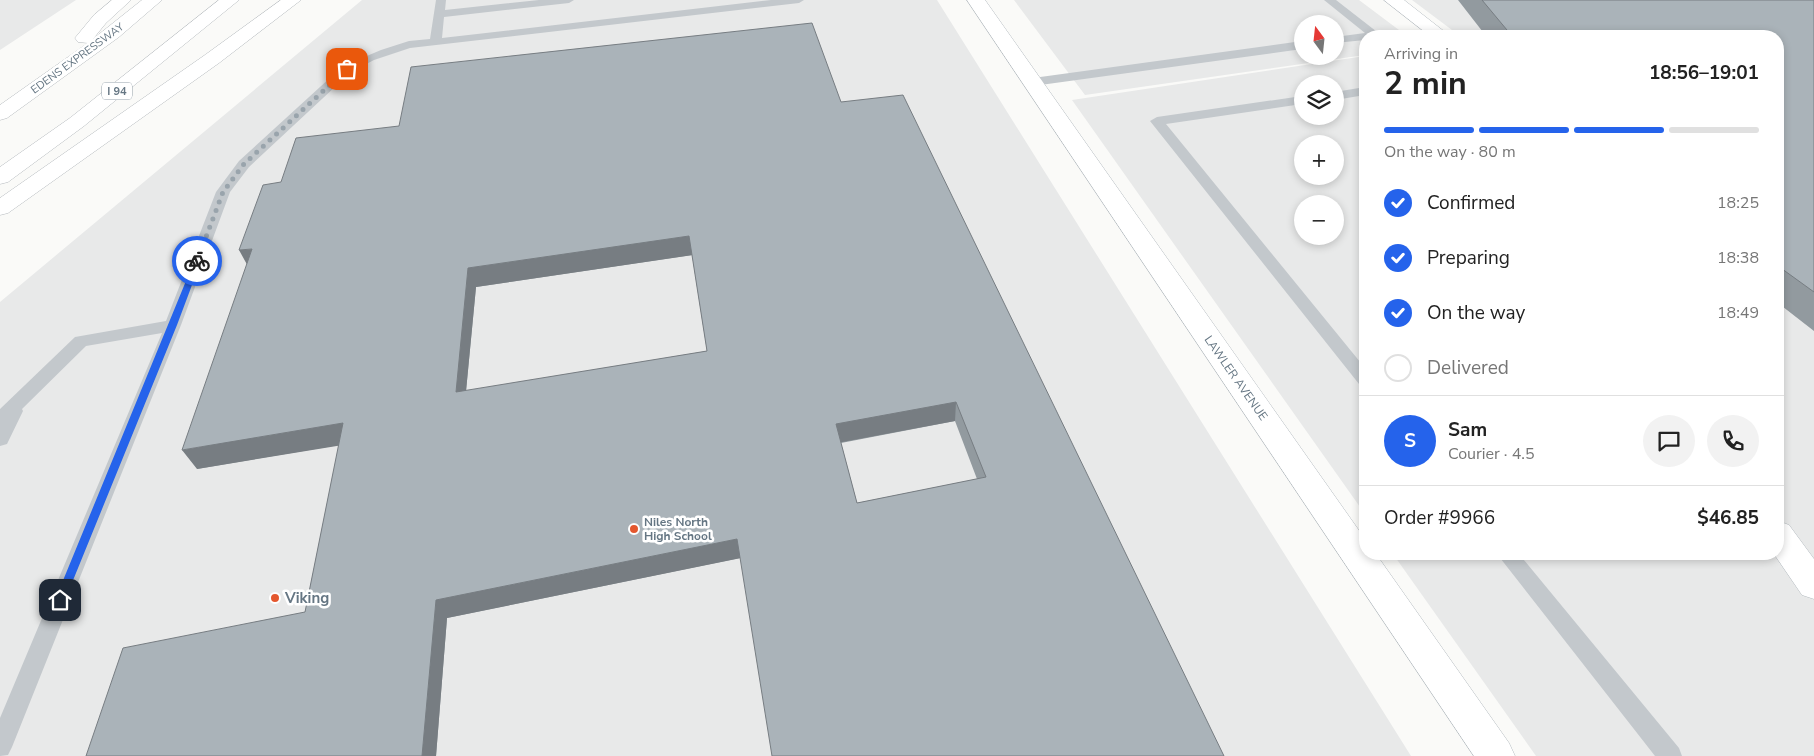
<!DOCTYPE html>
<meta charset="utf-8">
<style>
body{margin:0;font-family:"Nunito Sans",sans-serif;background:#f2f2f2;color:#222;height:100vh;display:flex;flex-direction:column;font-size:19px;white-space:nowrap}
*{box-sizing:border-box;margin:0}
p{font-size:16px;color:#767676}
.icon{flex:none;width:28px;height:28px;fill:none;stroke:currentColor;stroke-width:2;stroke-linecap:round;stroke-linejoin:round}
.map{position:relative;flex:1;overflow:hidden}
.side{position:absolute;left:1359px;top:30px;width:425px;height:530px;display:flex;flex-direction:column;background:#fff;border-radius:20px;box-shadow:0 2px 8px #0003}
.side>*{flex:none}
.needle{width:32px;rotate:345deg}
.controls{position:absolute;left:1294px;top:15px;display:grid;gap:10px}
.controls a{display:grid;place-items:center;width:50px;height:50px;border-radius:50%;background:#fff;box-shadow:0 2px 8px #0003;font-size:25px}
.pin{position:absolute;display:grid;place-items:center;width:42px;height:42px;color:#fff;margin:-21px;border-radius:10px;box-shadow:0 2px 8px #0006}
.courier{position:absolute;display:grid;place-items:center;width:50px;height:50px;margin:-25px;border:4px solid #2563eb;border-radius:50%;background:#fff;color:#222;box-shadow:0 1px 6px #0007}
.headline em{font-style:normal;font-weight:700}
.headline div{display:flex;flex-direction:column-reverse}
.headline{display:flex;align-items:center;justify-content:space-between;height:85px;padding:0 25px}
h1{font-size:32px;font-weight:700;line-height:38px}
.bar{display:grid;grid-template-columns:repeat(4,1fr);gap:8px 5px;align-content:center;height:60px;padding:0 25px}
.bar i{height:6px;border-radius:4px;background:#e0e0e0}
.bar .active{background:#2563eb}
.bar p{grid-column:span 4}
.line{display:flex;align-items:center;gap:12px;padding:0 25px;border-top:1px solid #e0e0e0}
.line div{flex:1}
.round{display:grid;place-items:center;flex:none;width:52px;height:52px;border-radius:26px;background:#f2f2f2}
ol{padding:0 25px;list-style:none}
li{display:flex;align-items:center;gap:15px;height:55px}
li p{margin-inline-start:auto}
li .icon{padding:5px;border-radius:50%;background:#2563eb;color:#fff;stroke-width:4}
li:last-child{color:#767676}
li i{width:28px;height:28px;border:2px solid #e0e0e0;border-radius:50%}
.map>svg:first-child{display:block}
.built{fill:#e8e9e9;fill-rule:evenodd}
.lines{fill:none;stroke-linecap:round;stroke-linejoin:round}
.secondary-casing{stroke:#b3babf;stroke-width:1}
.highway-casing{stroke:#b4b9bd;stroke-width:1}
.lane{fill:#c3c8cc;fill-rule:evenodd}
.secondary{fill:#fff;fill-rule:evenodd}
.highway{fill:#fff;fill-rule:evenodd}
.wall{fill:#929a9f;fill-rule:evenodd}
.shaded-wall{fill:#777d82}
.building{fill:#aab3b9;stroke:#777d82;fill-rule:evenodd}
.route{fill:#2563eb}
.done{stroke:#99a4ac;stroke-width:5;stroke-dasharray:0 9}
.poi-dot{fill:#e4572e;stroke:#fff;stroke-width:2}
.labels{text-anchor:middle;stroke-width:5;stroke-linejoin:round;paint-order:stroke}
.far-street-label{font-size:11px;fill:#657683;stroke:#fff}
.shield{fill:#fff;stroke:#939fa8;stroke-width:1}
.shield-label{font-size:11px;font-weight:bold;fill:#657683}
.street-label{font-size:12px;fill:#657683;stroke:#fff}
.poi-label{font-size:12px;font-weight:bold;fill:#657683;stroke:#fff;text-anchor:start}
.near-poi-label{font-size:15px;font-weight:bold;fill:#657683;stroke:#fff;text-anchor:start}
</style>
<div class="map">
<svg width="1814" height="756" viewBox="0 0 1814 756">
<rect width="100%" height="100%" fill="#fafaf8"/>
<!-- built -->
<path class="built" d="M0 0H76L0 50Z
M362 0H937L1411 756H0V302Z
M1014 0H1359L1407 36H1365V55L1085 95ZM1302 24H1335V56H1302Z
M1412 0H1814V756H1536L1393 554H1778V36H1460Z
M1365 56V514L1072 100ZM1302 84H1335V116H1302ZM1302 144H1335V176H1302ZM1302 204H1335V236H1302Z"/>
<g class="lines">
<defs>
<path id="secondary" d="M967 0H985L1365 539V554H1376L1509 743 1515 756H1474Z
M1384 0H1404L1450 36H1430Z
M1778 521 1789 525 1814 559V599L1802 595 1774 554H1778Z"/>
<path id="highway" d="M112 0H131L106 23 93 39 142 0H162L119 37 7 118 0 120V105L88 43 78 42 75 38 94 15Z
M219 0H239L84 126 8 182 0 184V167L70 118Z
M281 0H301L219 63 8 213 0 215V198L205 55Z"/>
</defs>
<!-- secondary casing -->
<use href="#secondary" class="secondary-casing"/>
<!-- highway casing -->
<use href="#highway" class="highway-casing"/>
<!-- lane -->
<path class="lane" d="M436 0H446L445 10 539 0H574L569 3 444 17 442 38 771 0H804L799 3 410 48 374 60 351 72 249 167 230 192 181 325 12 747 8 755 0 756V718L162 333 86 346 22 409 23 411 7 444 0 446V409L75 337 166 321 216 192 239 161 343 66 381 50 409 41 430 39Z
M1324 0H1336L1381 35 1365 36V40L1335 43V37L1365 33Z
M1302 41V49L1033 86 1027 82 1033 78Z
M1365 87V95L1335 100V92Z
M1302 96V104L1166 124 1365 368V386L1359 384 1150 121 1157 117Z
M1497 554H1519L1679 748 1682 756H1655Z"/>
<!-- secondary -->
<use href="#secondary" class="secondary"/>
<!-- highway -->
<use href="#highway" class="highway"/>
</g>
<!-- wall -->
<path class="wall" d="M1458 0H1814V331L1778 303V36H1486Z
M841 102 1224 756 740 558 447 618 436 756H86L305 612 339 445 197 469 281 182ZM692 255 707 351 466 391 476 287ZM955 421 977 479 857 503 841 443Z"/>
<!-- shaded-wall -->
<path class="shaded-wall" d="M689 236 693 255 476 287 464 412 456 392 468 268Z
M252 249 250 270 239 250Z
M956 402 955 421 837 443 836 424Z
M343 423 355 443 197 469 182 450Z
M737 539 741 558 447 618 436 756H422L436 600Z"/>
<!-- building -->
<path class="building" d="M1482 0H1814V292L1778 266V36H1512Z
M812 23 841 102 903 95 1224 756H772L737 539 436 600 422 756H86L123 648 305 612 343 423 182 450 252 249 239 250 263 185 281 182 296 138 399 126 411 67ZM689 236 707 351 456 392 468 268ZM956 402 986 477 857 503 836 424Z"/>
<!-- route -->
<path class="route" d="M195 259 201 261 177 325 65 600 64 603H57L55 600Z"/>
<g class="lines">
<!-- done -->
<path class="done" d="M197 261 223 192 244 164 347 69"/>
</g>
<!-- markers -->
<g class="poi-dot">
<circle cx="634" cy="529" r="5"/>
<circle cx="275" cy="598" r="5"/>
</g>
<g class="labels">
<!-- far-street labels -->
<g class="far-street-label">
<text transform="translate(77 58) rotate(-36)" y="4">EDENS EXPRESSWAY</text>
</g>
<!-- shield labels -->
<rect class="shield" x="102" y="82.5" width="30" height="17" rx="4"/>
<g class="shield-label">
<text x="117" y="95">I 94</text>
</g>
<!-- street labels -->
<g class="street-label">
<text transform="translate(1236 378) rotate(55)" y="4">LAWLER AVENUE</text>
</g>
<!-- poi labels -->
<g class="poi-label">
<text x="644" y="526">Niles North<tspan x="644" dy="14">High School</tspan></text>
</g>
<!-- near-poi labels -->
<g class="near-poi-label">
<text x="285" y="603">Viking</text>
</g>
</g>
</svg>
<div class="controls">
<a><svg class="needle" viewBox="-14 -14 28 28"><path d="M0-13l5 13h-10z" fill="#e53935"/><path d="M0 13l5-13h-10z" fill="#767676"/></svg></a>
<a><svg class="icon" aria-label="layers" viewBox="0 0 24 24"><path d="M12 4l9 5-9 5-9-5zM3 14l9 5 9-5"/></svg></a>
<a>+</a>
<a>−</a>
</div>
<div class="pin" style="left:347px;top:69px;background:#ea580c"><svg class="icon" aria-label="bag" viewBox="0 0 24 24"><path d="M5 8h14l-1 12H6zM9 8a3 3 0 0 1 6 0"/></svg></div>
<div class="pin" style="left:60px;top:600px;background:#1f2937"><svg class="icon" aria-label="home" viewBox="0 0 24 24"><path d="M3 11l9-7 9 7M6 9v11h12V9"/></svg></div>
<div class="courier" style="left:197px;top:261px"><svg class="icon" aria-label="bike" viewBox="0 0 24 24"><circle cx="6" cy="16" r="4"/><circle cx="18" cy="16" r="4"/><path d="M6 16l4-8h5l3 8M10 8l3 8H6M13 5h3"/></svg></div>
<section class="side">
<div class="headline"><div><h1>2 min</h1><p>Arriving in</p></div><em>18:56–19:01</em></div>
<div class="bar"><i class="active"></i><i class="active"></i><i class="active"></i><i></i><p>On the way · 80 m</p></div>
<ol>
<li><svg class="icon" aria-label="check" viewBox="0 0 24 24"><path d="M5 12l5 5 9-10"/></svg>Confirmed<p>18:25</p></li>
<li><svg class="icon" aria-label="check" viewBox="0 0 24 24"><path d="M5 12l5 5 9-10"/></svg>Preparing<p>18:38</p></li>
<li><svg class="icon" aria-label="check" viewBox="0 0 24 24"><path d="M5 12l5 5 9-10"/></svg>On the way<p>18:49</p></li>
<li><i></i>Delivered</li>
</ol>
<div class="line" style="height:90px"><b class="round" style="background:#2563eb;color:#fff">S</b><div><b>Sam</b><p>Courier · 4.5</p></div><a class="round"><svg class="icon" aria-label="chat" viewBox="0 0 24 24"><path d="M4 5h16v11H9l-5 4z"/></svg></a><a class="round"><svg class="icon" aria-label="phone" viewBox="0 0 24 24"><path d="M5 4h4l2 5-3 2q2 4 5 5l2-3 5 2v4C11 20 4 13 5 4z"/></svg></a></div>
<div class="line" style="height:65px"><div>Order #9966</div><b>$46.85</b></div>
</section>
</div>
